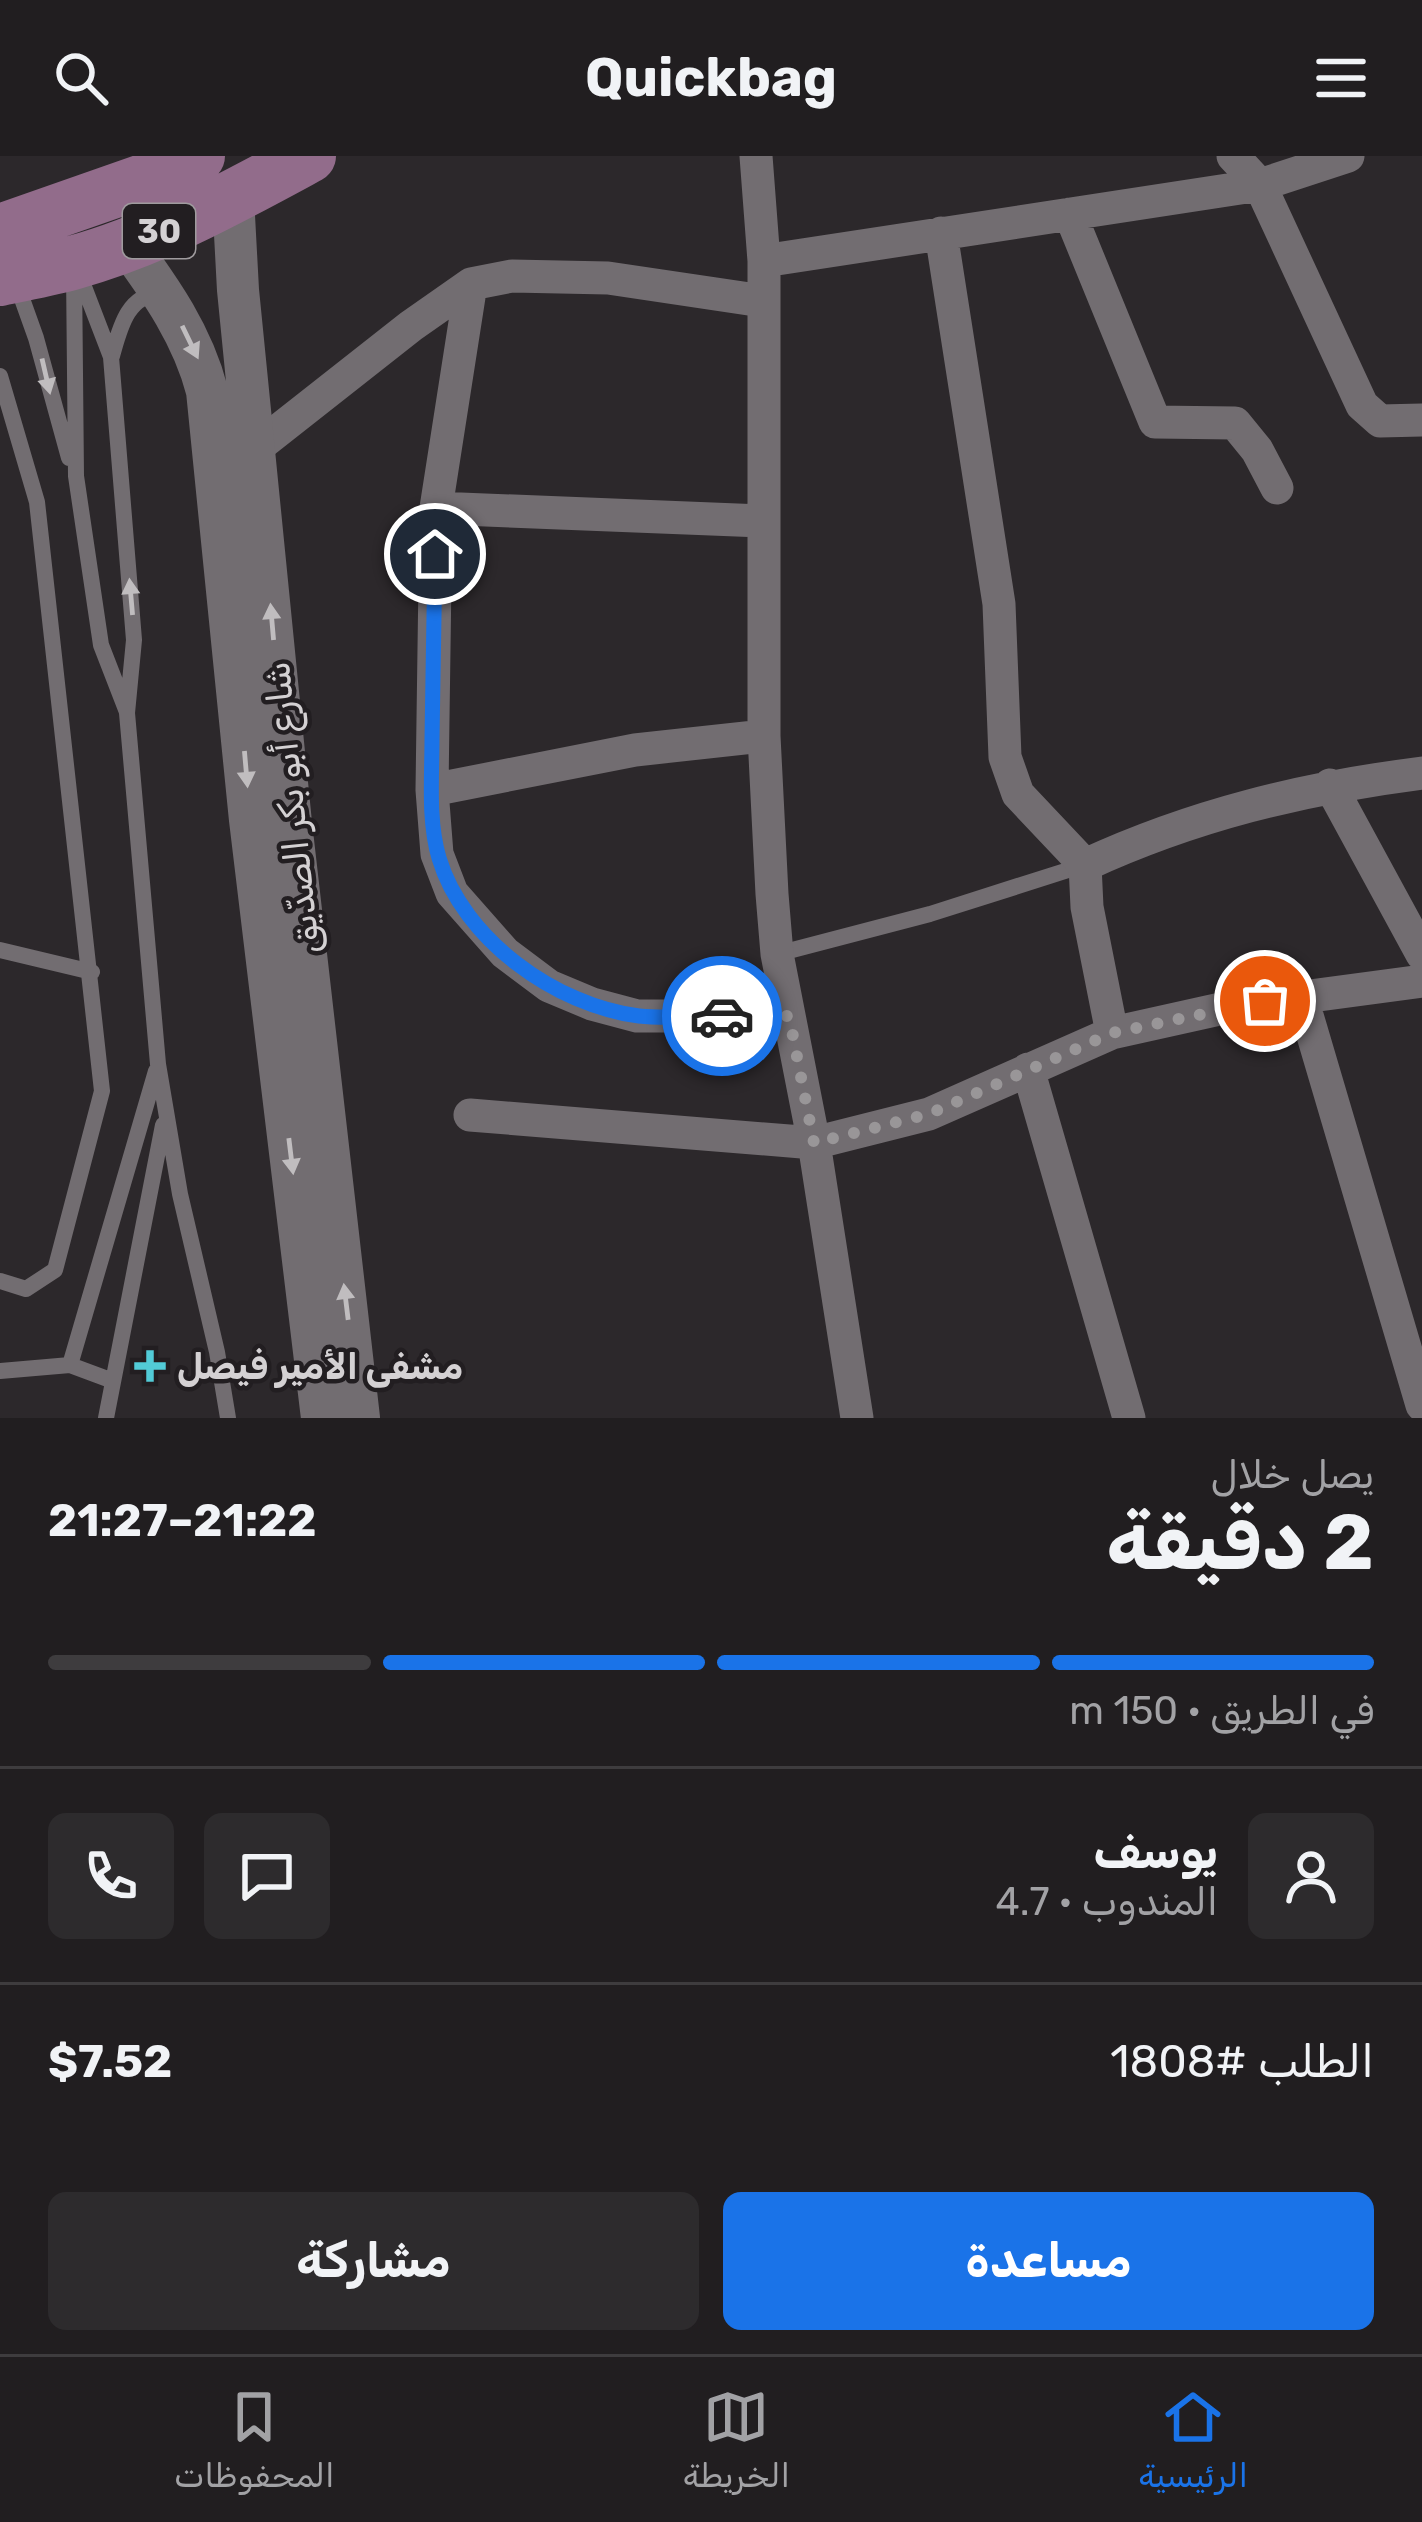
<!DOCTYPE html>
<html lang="ar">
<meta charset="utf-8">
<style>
body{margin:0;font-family:Rubik,"Noto Sans Arabic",sans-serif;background:#2d2b2d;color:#f1f3f6;direction:rtl;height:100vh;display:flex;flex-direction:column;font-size:45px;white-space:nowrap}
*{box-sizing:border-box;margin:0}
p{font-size:39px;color:#a2a2a5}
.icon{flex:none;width:66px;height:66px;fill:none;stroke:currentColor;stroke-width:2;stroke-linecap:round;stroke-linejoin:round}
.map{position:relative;height:1262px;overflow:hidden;direction:ltr}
.sheet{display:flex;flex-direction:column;background:#211e20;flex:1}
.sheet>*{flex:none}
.pin{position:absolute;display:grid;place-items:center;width:102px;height:102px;color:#fff;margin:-51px;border:6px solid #fff;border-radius:50%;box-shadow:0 3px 12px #0007}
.courier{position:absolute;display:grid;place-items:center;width:120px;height:120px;margin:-60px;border:9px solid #1a73e8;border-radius:50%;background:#fff;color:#222;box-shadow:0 3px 15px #0007}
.headline em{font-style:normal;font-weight:700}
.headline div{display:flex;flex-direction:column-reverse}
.headline{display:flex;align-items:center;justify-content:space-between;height:204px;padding:0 48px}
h1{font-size:78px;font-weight:700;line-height:90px}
.bar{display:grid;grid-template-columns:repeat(4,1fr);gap:18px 12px;align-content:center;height:144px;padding:0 48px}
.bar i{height:15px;border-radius:9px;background:#3e3c3e}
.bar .on{background:#1a73e8}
.bar p{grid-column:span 4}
.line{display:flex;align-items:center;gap:30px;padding:0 48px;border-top:3px solid #3e3c3e}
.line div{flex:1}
.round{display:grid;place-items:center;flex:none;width:126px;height:126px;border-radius:18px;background:#2d2b2d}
.primary-button{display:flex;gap:24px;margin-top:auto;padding:24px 48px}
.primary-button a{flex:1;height:138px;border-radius:18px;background:#1a73e8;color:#fff;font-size:48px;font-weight:700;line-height:138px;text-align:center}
.primary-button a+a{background:#2d2b2d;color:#f1f3f6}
header{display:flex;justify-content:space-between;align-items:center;height:156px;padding:0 48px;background:#211e20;font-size:54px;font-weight:700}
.dock{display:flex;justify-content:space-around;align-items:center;height:168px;border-top:3px solid #3e3c3e;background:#211e20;font-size:33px;color:#a2a2a5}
.dock a{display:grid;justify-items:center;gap:6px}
.dock .on{color:#1a73e8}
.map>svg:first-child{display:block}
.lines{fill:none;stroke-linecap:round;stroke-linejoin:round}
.service{stroke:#726d71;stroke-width:16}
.minor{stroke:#726d71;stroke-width:33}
.tertiary{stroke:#726d71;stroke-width:42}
.primary{stroke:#926c8b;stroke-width:54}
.oneway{fill:#c0bdbf}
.done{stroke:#999698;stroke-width:12;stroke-dasharray:0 21.6}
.route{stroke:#1a73e8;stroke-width:15}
.poi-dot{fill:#52cbd7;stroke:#221e21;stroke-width:4.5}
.labels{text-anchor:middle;stroke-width:9;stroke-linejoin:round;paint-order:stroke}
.shield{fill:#221e21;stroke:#9f9b9e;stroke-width:3}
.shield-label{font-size:33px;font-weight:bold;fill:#d4d1d3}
.street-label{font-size:36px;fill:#d4d1d3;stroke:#221e21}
.poi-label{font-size:36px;font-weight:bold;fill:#d4d1d3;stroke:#221e21;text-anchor:start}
</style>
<header><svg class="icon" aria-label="menu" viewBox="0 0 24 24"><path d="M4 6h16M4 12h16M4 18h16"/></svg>Quickbag<svg class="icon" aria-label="search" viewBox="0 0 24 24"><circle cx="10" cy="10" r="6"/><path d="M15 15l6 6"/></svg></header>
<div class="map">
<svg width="1422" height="1262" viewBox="0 0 1422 1262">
<rect width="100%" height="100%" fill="#2c282b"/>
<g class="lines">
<!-- service -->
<path class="service" d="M74 115 76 320 101 489 127 556
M78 115 111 201 134 484 127 557 158 908 180 1038 217 1196 228 1262
M16 126 36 182 69 302
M112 200C120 172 127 139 161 137
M0 220 37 346 102 935 55 1114 26 1133 0 1125
M0 794 92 816
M777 798 930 758 1084 709
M70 1209 156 915
M0 1215 70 1209 113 1225
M106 1262 163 969"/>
<!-- minor -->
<path class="minor" d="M756 0 764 105V580L772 738 777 798 814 987 857 1262
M1233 0 1260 29 1362 249 1380 265 1422 264
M1070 58 1155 266 1235 267 1257 294 1277 332
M941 77 999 448 1005 601 1018 638 1085 709
M764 105 1260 29 1348 0
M471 128 436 352 432 634 437 698 452 737 505 797 549 830 592 848 637 860H789
M256 292 411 170 471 128 512 120 608 122 762 145
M436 352 762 365
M1330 629 1422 798
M432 634 635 594 764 580
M1301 839 1422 1249
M1112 877 1087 751 1085 709C1193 659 1304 632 1422 617
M1028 913 1129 1262
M470 959 814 987 929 958 1112 877 1229 851 1422 825"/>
<!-- tertiary -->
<path class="tertiary" d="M233 41 238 134 291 667 359 1262
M127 88C161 134 193 180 207 235L250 664 322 1262"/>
<!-- primary -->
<path class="primary" d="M0 75 143 25 198 0
M0 123C24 118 49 113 72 107 156 84 233 41 309 0"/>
</g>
<!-- one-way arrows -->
<defs><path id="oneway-solid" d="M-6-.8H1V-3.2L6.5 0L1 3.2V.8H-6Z" transform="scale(3)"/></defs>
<g class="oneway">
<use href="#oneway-solid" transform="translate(190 186) rotate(64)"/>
<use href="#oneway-solid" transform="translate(46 220) rotate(77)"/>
<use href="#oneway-solid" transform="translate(131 441) rotate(-95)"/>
<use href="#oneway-solid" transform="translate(272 466) rotate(-95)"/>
<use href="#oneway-solid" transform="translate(246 613) rotate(85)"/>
<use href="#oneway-solid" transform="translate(291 1000) rotate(83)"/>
<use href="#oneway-solid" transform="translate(346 1146) rotate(-97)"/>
</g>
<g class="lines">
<!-- done -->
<path class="done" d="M722 860H789L814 987 929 958 1112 877 1265 845"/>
<!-- route -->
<path class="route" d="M435 398C434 460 433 521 432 583 432 621 428 665 439 702 463 783 556 850 639 860 666 863 694 860 722 860"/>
</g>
<!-- markers -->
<path class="poi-dot" d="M144 1192h12v12h12v12h-12v12h-12v-12h-12v-12h12z"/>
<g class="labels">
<!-- shield labels -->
<rect class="shield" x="123" y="48" width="72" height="54" rx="9"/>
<g class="shield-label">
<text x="159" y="87">30</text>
</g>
<!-- street labels -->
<g class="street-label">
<text transform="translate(291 652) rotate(-96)" y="13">شارع أبو بكر الصدّيق</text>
</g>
<!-- poi labels -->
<g class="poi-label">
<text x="177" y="1223">مشفى الأمير فيصل</text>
</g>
</g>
</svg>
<div class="pin" style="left:1265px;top:845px;background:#ea580c"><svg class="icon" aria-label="bag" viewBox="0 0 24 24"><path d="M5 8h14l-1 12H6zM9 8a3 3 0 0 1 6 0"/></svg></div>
<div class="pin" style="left:435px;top:398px;background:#1f2937"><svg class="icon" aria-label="home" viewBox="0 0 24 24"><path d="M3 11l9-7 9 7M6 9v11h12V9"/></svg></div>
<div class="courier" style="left:722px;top:860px"><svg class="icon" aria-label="car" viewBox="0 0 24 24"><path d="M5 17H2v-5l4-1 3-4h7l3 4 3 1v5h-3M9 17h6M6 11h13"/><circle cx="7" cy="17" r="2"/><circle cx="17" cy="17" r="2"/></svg></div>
</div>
<section class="sheet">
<div class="headline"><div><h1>2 دقيقة</h1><p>يصل خلال</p></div><em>21:22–21:27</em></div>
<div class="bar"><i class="on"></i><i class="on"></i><i class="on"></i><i></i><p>في الطريق · 150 m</p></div>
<div class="line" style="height:216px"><a class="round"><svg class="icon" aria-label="person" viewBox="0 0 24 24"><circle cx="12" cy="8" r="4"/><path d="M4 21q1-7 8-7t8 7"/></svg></a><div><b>يوسف</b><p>المندوب · 4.7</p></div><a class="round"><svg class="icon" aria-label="chat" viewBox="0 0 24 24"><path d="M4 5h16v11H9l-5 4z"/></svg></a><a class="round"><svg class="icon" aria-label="phone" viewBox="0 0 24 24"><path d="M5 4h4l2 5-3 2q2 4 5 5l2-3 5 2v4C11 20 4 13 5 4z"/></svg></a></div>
<div class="line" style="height:156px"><div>الطلب #1808</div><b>$7.52</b></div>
<div class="primary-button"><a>مساعدة</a><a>مشاركة</a></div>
</section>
<nav class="dock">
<a class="on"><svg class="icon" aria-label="home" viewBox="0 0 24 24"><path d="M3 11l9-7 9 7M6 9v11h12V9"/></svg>الرئيسية</a>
<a><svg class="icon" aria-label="map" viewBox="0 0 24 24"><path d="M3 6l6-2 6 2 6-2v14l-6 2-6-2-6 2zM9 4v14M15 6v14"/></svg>الخريطة</a>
<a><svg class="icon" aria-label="saved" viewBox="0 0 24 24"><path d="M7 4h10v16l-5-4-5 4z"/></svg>المحفوظات</a>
</nav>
